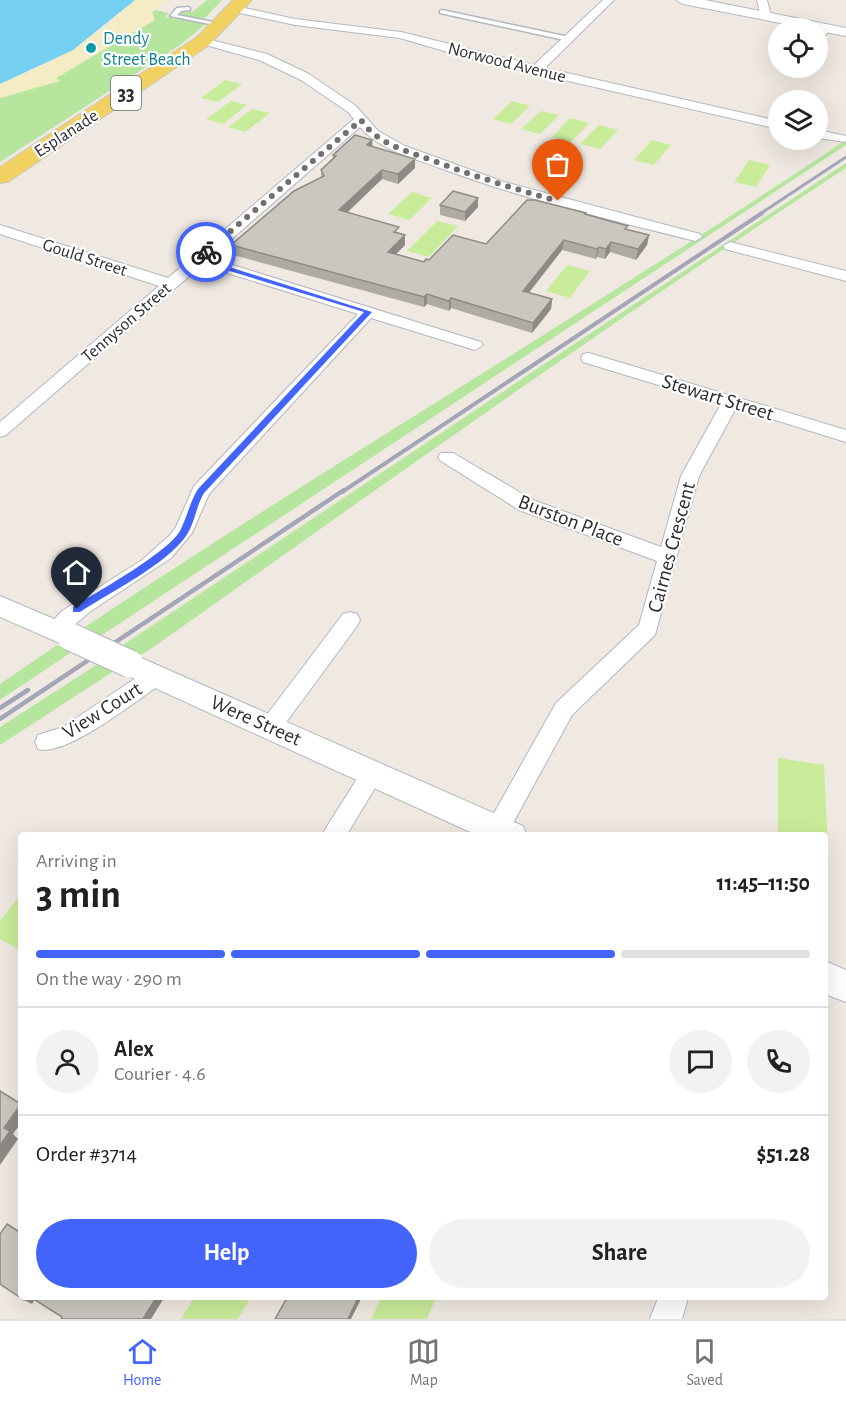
<!DOCTYPE html>
<meta charset="utf-8">
<style>
body{margin:0;font-family:"Alegreya Sans",sans-serif;background:#f2f2f2;color:#202124;height:100vh;display:flex;flex-direction:column;font-size:22px;white-space:nowrap}
*{box-sizing:border-box;margin:0}
p{font-size:20px;color:#757577}
.icon{flex:none;width:33px;height:33px;fill:none;stroke:currentColor;stroke-width:2;stroke-linecap:round;stroke-linejoin:round}
.map{position:relative;flex:1;overflow:hidden}
.sheet{position:absolute;left:18px;top:832px;width:810px;height:468px;display:flex;flex-direction:column;background:#fff;border-radius:6px;box-shadow:0 6px 24px #0002}
.sheet>*{flex:none}
.controls{position:absolute;left:768px;top:18px;display:grid;gap:12px}
.controls a{display:grid;place-items:center;width:60px;height:60px;border-radius:50%;background:#fff;box-shadow:0 6px 24px #0002;font-size:30px}
.pin{position:absolute;display:grid;place-items:center;width:51px;height:51px;color:#fff;margin:-62px -26px;border-radius:50% 50% 50% 0;rotate:-45deg;box-shadow:0 0 6px #0007}
.pin .icon{rotate:45deg}
.courier{position:absolute;display:grid;place-items:center;width:60px;height:60px;margin:-30px;border:4px solid #4264fb;border-radius:50%;background:#fff;color:#222;box-shadow:0 2px 8px #0007}
.summary em{font-style:normal;font-weight:700}
.summary div{display:flex;flex-direction:column-reverse}
.summary{display:flex;align-items:center;justify-content:space-between;height:102px;padding:0 18px}
h1{font-size:39px;font-weight:700;line-height:45px}
.bar{display:grid;grid-template-columns:repeat(4,1fr);gap:9px 6px;align-content:center;height:72px;padding:0 18px}
.bar i{height:8px;border-radius:4px;background:#e0e0e0}
.bar .on{background:#4264fb}
.bar p{grid-column:span 4}
.line{display:flex;align-items:center;gap:15px;padding:0 18px;border-top:2px solid #e0e0e0}
.line div{flex:1}
.round{display:grid;place-items:center;flex:none;width:63px;height:63px;border-radius:32px;background:#f2f2f2}
.button{display:flex;gap:12px;margin-top:auto;padding:12px 18px}
.button a{flex:1;height:69px;border-radius:36px;background:#4264fb;color:#fff;font-size:24px;font-weight:700;line-height:69px;text-align:center}
.button a+a{background:#f2f2f2;color:#202124}
.tab-bar{display:flex;justify-content:space-around;align-items:center;height:84px;border-top:2px solid #e0e0e0;background:#fff;font-size:16px;color:#757577}
.tab-bar a{display:grid;justify-items:center;gap:3px}
.tab-bar .on{color:#4264fb}
.map>svg:first-child{display:block}
.green{fill:#b6e59e}
.sand{fill:#f3ecc5}
.pitch{fill:#c9ec9a}
.water{fill:#75cff0}
.lines{fill:none;stroke-linecap:round;stroke-linejoin:round}
.service-casing{stroke:#b4b7c1;stroke-width:3}
.minor-casing{stroke:#b4b7c1;stroke-width:2}
.tertiary-casing{stroke:#b4b7c1;stroke-width:2}
.primary-casing{stroke:#c9c9c9;stroke-width:2}
.service{fill:#fff;fill-rule:evenodd}
.minor{fill:#fff;fill-rule:evenodd}
.tertiary{fill:#fff;fill-rule:evenodd}
.primary{fill:#f2d163;fill-rule:evenodd}
.rail-far2{stroke:#a3a6b8;stroke-width:3}
.rail-far1{stroke:#a3a6b8;stroke-width:4}
.rail{stroke:#a3a6b8;stroke-width:4.5}
.tertiary-bridge-casing{stroke:#b4b7c1;stroke-width:29;stroke-linecap:butt}
.tertiary-bridge{stroke:#fff;stroke-width:27}
.wall{fill:#afaba4}
.shaded-wall{fill:#8e8b86}
.building{fill:#cbc7bf;stroke:#8e8b86;stroke-width:1.5}
.route{fill:#4264fb}
.done{stroke:#726f6d;stroke-width:6;stroke-dasharray:0 10.8}
.culture-dot{fill:#0f9aa8;stroke:#fff;stroke-width:2}
.labels{text-anchor:middle;stroke-width:4.5;stroke-linejoin:round;paint-order:stroke}
.far-culture-label{font-size:18px;fill:#0d838f;stroke:#fff;text-anchor:start}
.far-street-label{font-size:18px;fill:#2e2e2e;stroke:#fff}
.shield{fill:#fff;stroke:#6d6d6d;stroke-width:1.5}
.shield-label{font-size:20px;font-weight:bold;fill:#2e2e2e}
.street-label{font-size:21px;fill:#2e2e2e;stroke:#fff}
</style>
<div class="map">
<svg width="846" height="1319" viewBox="0 0 846 1319">
<rect width="100%" height="100%" fill="#efe9e1"/>
<!-- green -->
<path class="green" d="M207 0H222L204 19 180 16 182 11 192 12Z
M155 10 169 13 165 17 206 24 180 45 0 162V94L50 82 153 18 152 12Z
M846 140V145L99 637 85 627C336 460 595 308 846 140Z
M846 163V168C612 321 384 484 155 646L141 655 120 647Z
M57 645 73 651 0 700V684Z
M101 662 114 671 0 745V727Z"/>
<!-- sand -->
<path class="sand" d="M135 0H169L152 12 155 20 56 78 60 81 0 98V84L51 62 106 26Z"/>
<!-- pitch -->
<path class="pitch" d="M225 80 242 84 218 102 201 98Z
M231 101 247 105 223 124 206 119Z
M512 101 530 106 511 124 493 119Z
M252 109 270 113 245 132 228 127Z
M541 111 559 115 540 134 521 129Z
M570 118 589 123 571 142 552 137Z
M599 125 618 130 600 149 580 144Z
M652 140 671 145 654 165 634 160Z
M749 160 770 165 756 187 734 182Z
M412 192 432 198 409 220 388 214Z
M437 221 458 226 429 257 407 251Z
M567 265 590 271 570 298 546 291Z
M778 758 824 765 828 849 825 848V836L778 835Z
M21 894V951L0 939V921Z
M194 1298H250L238 1319H181Z
M381 1298H436L427 1319H371Z"/>
<!-- water -->
<path class="water" d="M0 0H135L73 50 0 84Z"/>
<g class="lines">
<defs>
<path id="service" d="M188 7 190 8V10L181 11 177 15 213 22 210 24 170 16 177 8Z
M442 10 569 37 572 39 569 41 440 13V11Z"/>
<path id="minor" d="M603 0H614L545 68 778 121V129L468 58 400 38 295 25 231 11 229 9 235 6 295 19 401 32 534 65Z
M757 0H767L771 16 769 18H761Z
M824 25 830 28 822 40 818 41V29Z
M203 38 267 54 309 74 356 106 378 131 405 146 504 182 700 234 702 237 695 241C610 220 523 199 440 168 413 158 380 150 360 127L210 258 481 342 483 345 475 350 371 318 209 494 192 533 171 558 91 611 62 635 55 637 48 635 45 629 62 611 142 560 170 535 176 527 194 486 358 314 202 265 6 435 0 437V422L159 286 0 234V225L168 278 354 119 348 112 301 80 259 60 199 43 197 41Z
M791 68H803L796 73 792 72Z
M818 130 846 136V142L818 138Z
M730 242 846 271V281L725 249 723 246Z
M589 353 846 430V442L736 408 699 476 655 635 572 715 506 836H488L485 829 489 822 556 703 639 625 657 561 519 510 441 461 438 457 441 453H453L533 500 661 547 681 476 721 404 583 362 581 358 583 354Z
M350 612 357 614 360 620 357 626 279 732 271 735 263 732 260 726 263 720 343 614Z
M157 667 165 669 168 675 165 681C140 698 65 758 38 749L35 742 38 735 63 727 149 669Z
M373 763 381 766 384 773 346 836H321L365 766Z
M658 1298H688L682 1319H650Z"/>
<path id="tertiary" d="M676 0H705L846 28V36L818 31V28H806L683 4Z
M0 596 80 630 84 637 80 644 71 647 62 644 0 617Z
M130 653 523 826 527 836H479L120 672 116 664 120 656Z
M825 961 846 970V1002L825 994Z"/>
<path id="primary" d="M233 0H252L209 45 8 182 0 183V167L197 37Z"/>
</defs>
<!-- service casing -->
<use href="#service" class="service-casing"/>
<!-- minor casing -->
<use href="#minor" class="minor-casing"/>
<!-- tertiary casing -->
<use href="#tertiary" class="tertiary-casing"/>
<!-- primary casing -->
<use href="#primary" class="primary-casing"/>
<!-- service -->
<use href="#service" class="service"/>
<!-- minor -->
<use href="#minor" class="minor"/>
<!-- tertiary -->
<use href="#tertiary" class="tertiary"/>
<!-- primary -->
<use href="#primary" class="primary"/>
<!-- rail-far2 -->
<path class="rail-far2" d="M760 214 846 157"/>
<!-- rail-far1 -->
<path class="rail-far1" d="M342 492 762 213"/>
<!-- rail -->
<path class="rail" d="M0 708 28 690
M0 719 344 490"/>
<defs>
<path id="tertiary-bridge" d="M71 637 130 664"/>
</defs>
<!-- tertiary-bridge casing -->
<use href="#tertiary-bridge" class="tertiary-bridge-casing"/>
<!-- tertiary-bridge -->
<use href="#tertiary-bridge" class="tertiary-bridge"/>
</g>
<!-- wall -->
<path class="wall" d="M373 147 415 168 398 184 382 179 348 212 405 235V245L396 254 424 262 486 244 586 213V214L627 230 649 235 647 245 636 260 610 252 605 259 597 257 596 259 562 250 529 293 552 299 551 309 532 333 451 308 449 311 427 304 424 307 233 255 231 245 321 178V170L333 159V155Z
M440 205 478 207 465 221 440 215Z"/>
<!-- shaded-wall -->
<path class="shaded-wall" d="M372 140 373 150 367 145Z
M415 159V168L398 184V174Z
M382 170V179L340 219 339 210Z
M478 198V207L465 221V212Z
M405 235V245L388 262V252Z
M649 235 647 245 636 260 638 249Z
M564 240 562 250 522 301 523 291Z
M611 242 610 252 605 259 606 249Z
M599 247 597 257 596 259 597 249Z
M427 294V304L424 307V297Z
M451 298V308L449 311V301Z
M552 299 551 309 532 333 533 323Z
M21 1104V1123L13 1134 18 1139 0 1165V1145L4 1128Z
M26 1298H36L32 1304 24 1300Z
M156 1298H164L151 1319H143Z
M358 1298H361V1299L351 1319H348Z"/>
<!-- building -->
<path class="building" d="M355 135 372 140 367 145 415 159 398 174 382 170 339 210 399 227 394 232 405 235 388 252 424 262 426 259 429 260 453 235 486 244 527 200H535L586 213 585 214 628 226 625 229 649 235 638 249 611 242 606 249 599 247 597 249 564 240 523 291 552 299 533 323 451 298 449 301 427 294 424 297 231 245 294 191 324 176 321 170 336 156 333 155Z
M453 191 478 198 465 212 440 205Z
M0 1091 21 1104 4 1128 10 1131 0 1145Z
M7 1224 21 1233V1298H26L24 1300 0 1284V1234Z
M32 1298H156L143 1319H61L62 1317Z
M287 1298H358L348 1319H275Z"/>
<!-- route -->
<path class="route" d="M204 251 210 252 204 259 372 312 204 493C196 506 195 523 186 536 167 564 109 593 80 612H73V607C97 592 167 553 180 531 187 517 190 502 198 489L364 312 197 261Z"/>
<g class="lines">
<!-- done -->
<path class="done" d="M206 252 361 120C377 144 405 150 431 160 474 176 514 189 558 201"/>
</g>
<!-- markers -->
<circle class="culture-dot" cx="91" cy="48" r="6"/>
<g class="labels">
<!-- far-culture labels -->
<g class="far-culture-label">
<text x="103" y="44">Dendy<tspan x="103" dy="21">Street Beach</tspan></text>
</g>
<!-- far-street labels -->
<g class="far-street-label">
<text transform="translate(507 62) rotate(14)" y="6">Norwood Avenue</text>
<text transform="translate(66 133) rotate(-33)" y="6">Esplanade</text>
<text transform="translate(85 257) rotate(18)" y="6">Gould Street</text>
<text transform="translate(126 322) rotate(-41)" y="6">Tennyson Street</text>
</g>
<!-- shield labels -->
<rect class="shield" x="111" y="76" width="30" height="34" rx="4.5"/>
<g class="shield-label">
<text x="126" y="100">33</text>
</g>
<!-- street labels -->
<g class="street-label">
<text transform="translate(718 397) rotate(17)" y="7">Stewart Street</text>
<text transform="translate(571 520) rotate(21)" y="7">Burston Place</text>
<text transform="translate(671 547) rotate(-75)" y="7">Cairnes Crescent</text>
<text transform="translate(102 710) rotate(-32)" y="7">View Court</text>
<text transform="translate(256 720) rotate(24)" y="7">Were Street</text>
</g>
</g>
</svg>
<div class="controls">
<a><svg class="icon" aria-label="locate" viewBox="0 0 24 24"><circle cx="12" cy="12" r="6"/><path d="M12 2v4M12 18v4M2 12h4M18 12h4"/></svg></a>
<a><svg class="icon" aria-label="layers" viewBox="0 0 24 24"><path d="M12 4l9 5-9 5-9-5zM3 14l9 5 9-5"/></svg></a>
</div>
<div class="pin" style="left:558px;top:201px;background:#ea580c"><svg class="icon" aria-label="bag" viewBox="0 0 24 24"><path d="M5 8h14l-1 12H6zM9 8a3 3 0 0 1 6 0"/></svg></div>
<div class="pin" style="left:77px;top:609px;background:#1f2937"><svg class="icon" aria-label="home" viewBox="0 0 24 24"><path d="M3 11l9-7 9 7M6 9v11h12V9"/></svg></div>
<div class="courier" style="left:206px;top:252px"><svg class="icon" aria-label="bike" viewBox="0 0 24 24"><circle cx="6" cy="16" r="4"/><circle cx="18" cy="16" r="4"/><path d="M6 16l4-8h5l3 8M10 8l3 8H6M13 5h3"/></svg></div>
<section class="sheet">
<div class="summary"><div><h1>3 min</h1><p>Arriving in</p></div><em>11:45–11:50</em></div>
<div class="bar"><i class="on"></i><i class="on"></i><i class="on"></i><i></i><p>On the way · 290 m</p></div>
<div class="line" style="height:108px"><a class="round"><svg class="icon" aria-label="person" viewBox="0 0 24 24"><circle cx="12" cy="8" r="4"/><path d="M4 21q1-7 8-7t8 7"/></svg></a><div><b>Alex</b><p>Courier · 4.6</p></div><a class="round"><svg class="icon" aria-label="chat" viewBox="0 0 24 24"><path d="M4 5h16v11H9l-5 4z"/></svg></a><a class="round"><svg class="icon" aria-label="phone" viewBox="0 0 24 24"><path d="M5 4h4l2 5-3 2q2 4 5 5l2-3 5 2v4C11 20 4 13 5 4z"/></svg></a></div>
<div class="line" style="height:78px"><div>Order #3714</div><b>$51.28</b></div>
<div class="button"><a>Help</a><a>Share</a></div>
</section>
</div>
<nav class="tab-bar">
<a class="on"><svg class="icon" aria-label="home" viewBox="0 0 24 24"><path d="M3 11l9-7 9 7M6 9v11h12V9"/></svg>Home</a>
<a><svg class="icon" aria-label="map" viewBox="0 0 24 24"><path d="M3 6l6-2 6 2 6-2v14l-6 2-6-2-6 2zM9 4v14M15 6v14"/></svg>Map</a>
<a><svg class="icon" aria-label="saved" viewBox="0 0 24 24"><path d="M7 4h10v16l-5-4-5 4z"/></svg>Saved</a>
</nav>
